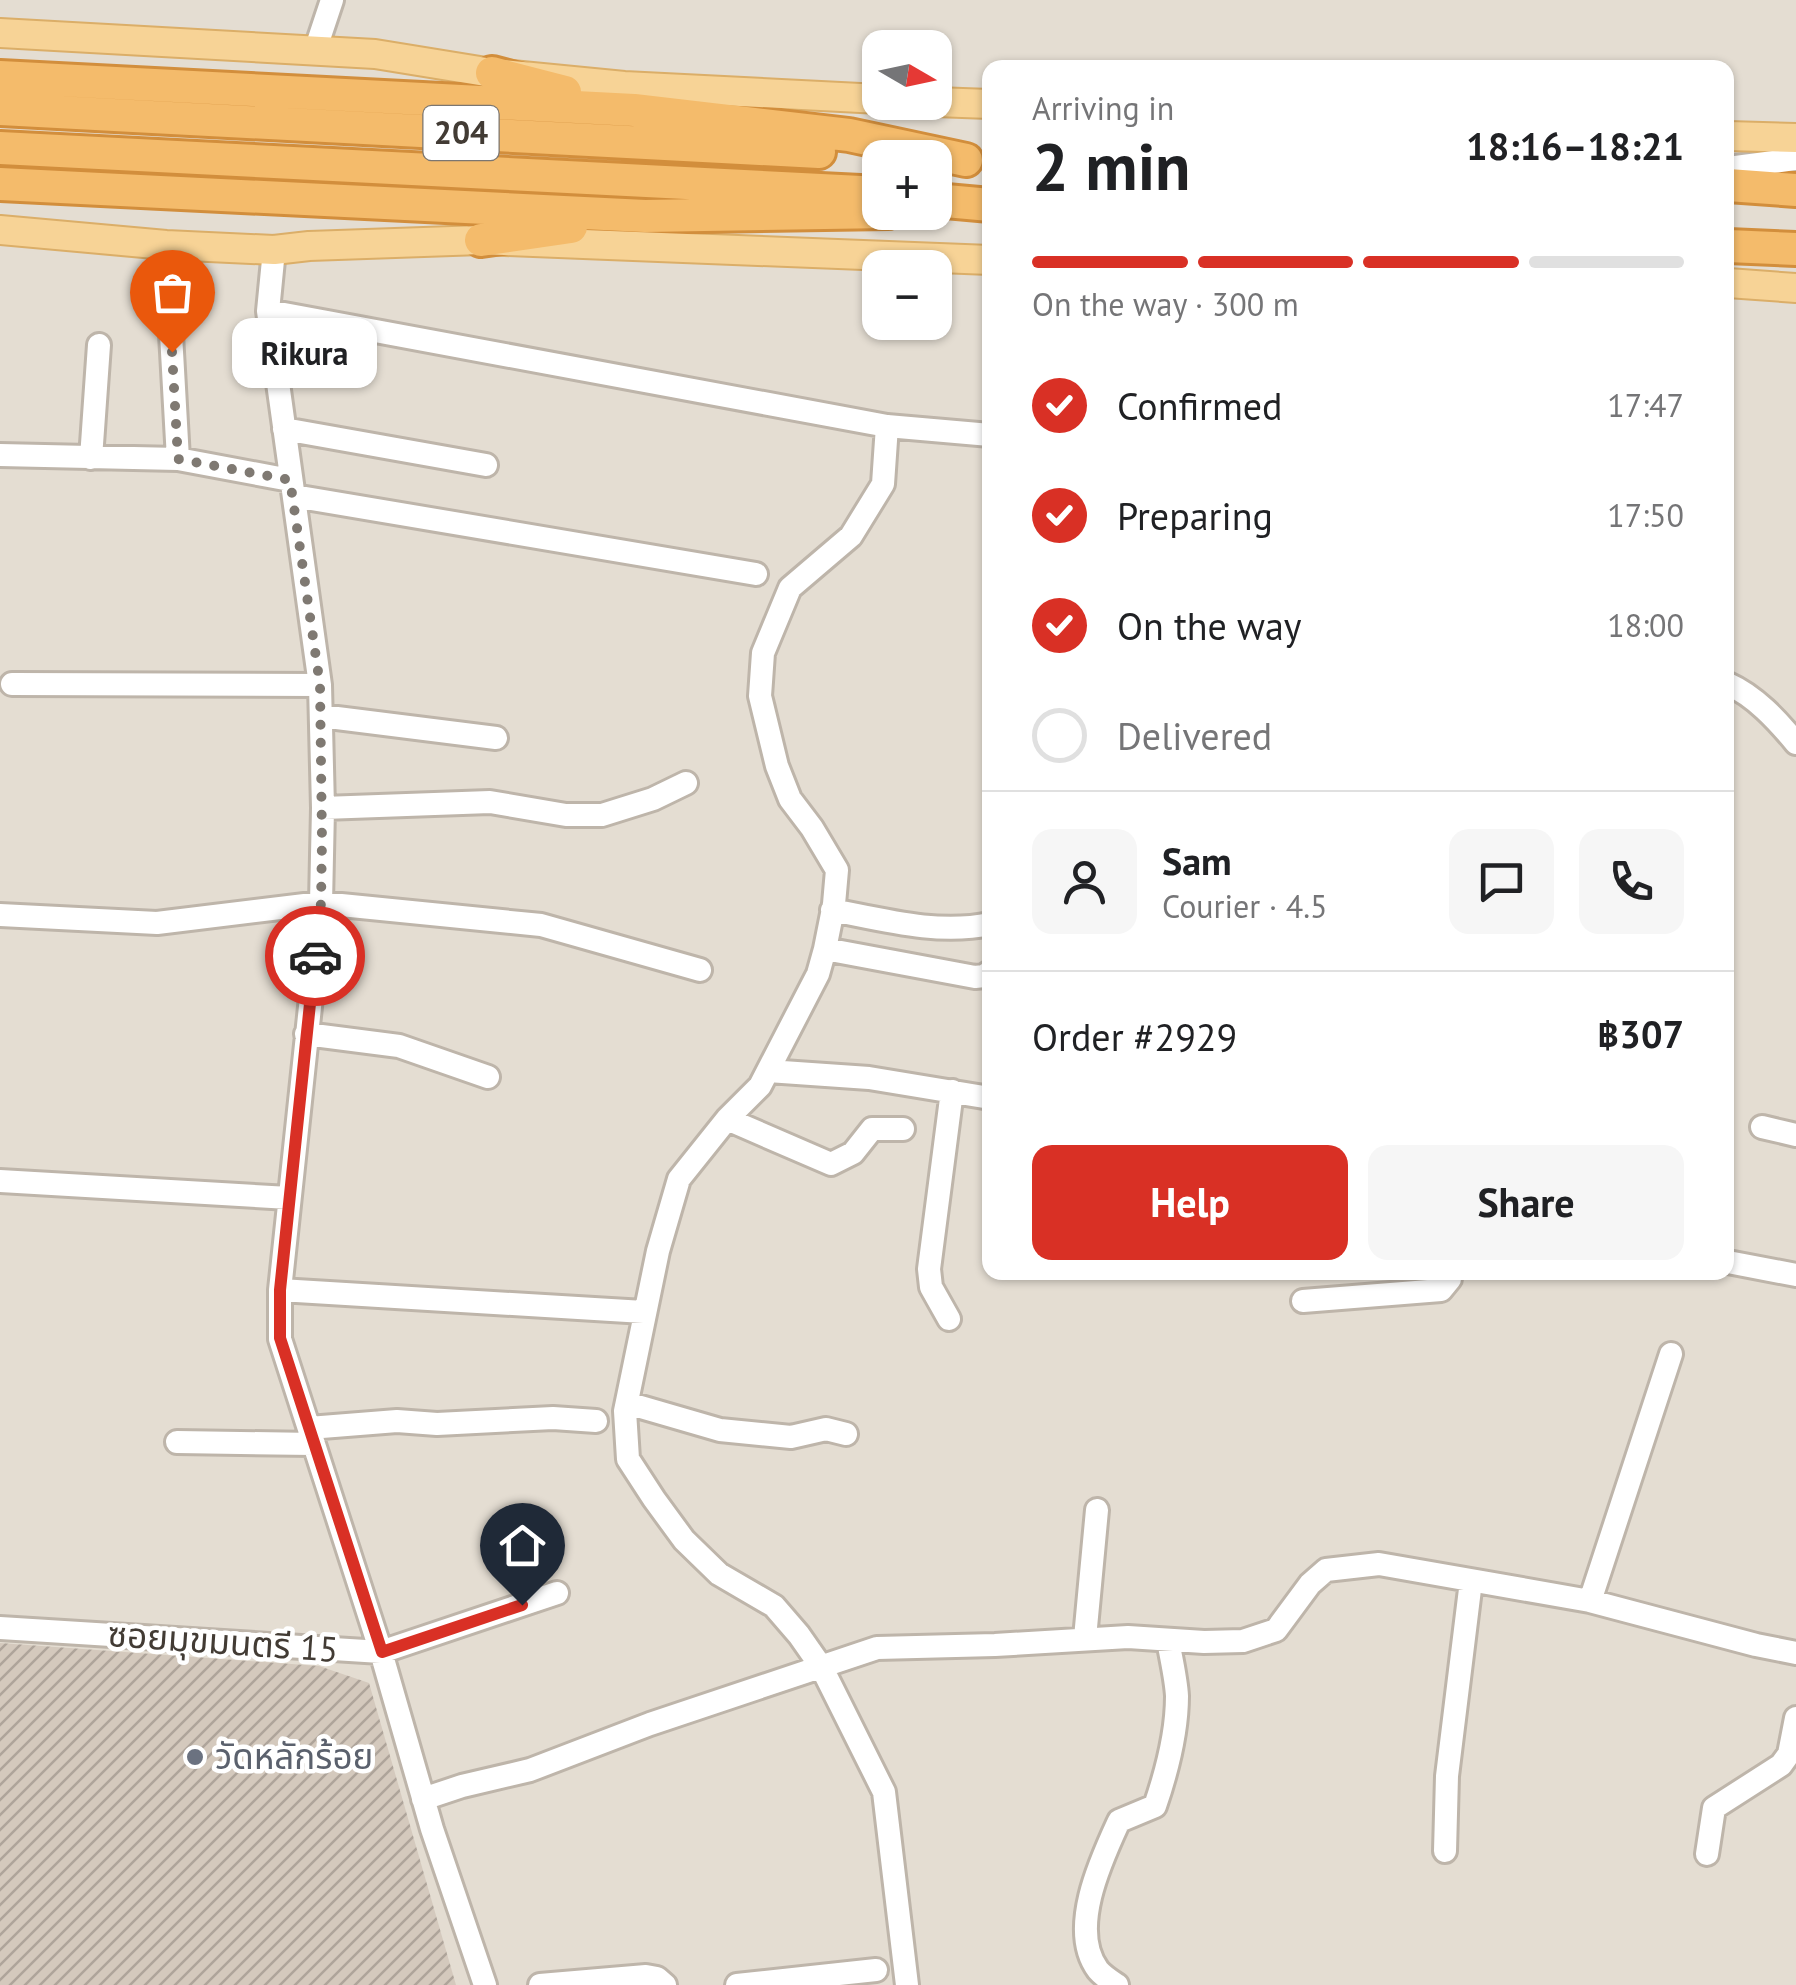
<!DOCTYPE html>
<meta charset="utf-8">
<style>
body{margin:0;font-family:"PT Sans","Noto Sans Thai",sans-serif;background:#f6f6f6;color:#202124;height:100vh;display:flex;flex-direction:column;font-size:38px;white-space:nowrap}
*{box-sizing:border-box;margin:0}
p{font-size:32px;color:#757577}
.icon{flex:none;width:55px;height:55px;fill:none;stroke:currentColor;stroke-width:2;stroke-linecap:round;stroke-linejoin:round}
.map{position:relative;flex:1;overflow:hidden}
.details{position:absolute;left:982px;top:60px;width:752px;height:1220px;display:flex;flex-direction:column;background:#fff;border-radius:20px;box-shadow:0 2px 8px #0004}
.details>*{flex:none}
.needle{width:65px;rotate:99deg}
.buttons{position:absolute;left:862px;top:30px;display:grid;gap:20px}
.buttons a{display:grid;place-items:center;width:90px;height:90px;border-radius:20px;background:#fff;box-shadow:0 2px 8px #0004;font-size:50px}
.pin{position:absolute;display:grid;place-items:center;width:85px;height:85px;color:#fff;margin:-102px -42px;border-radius:50% 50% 50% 0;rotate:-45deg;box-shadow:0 0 10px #0007}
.pin .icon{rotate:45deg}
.courier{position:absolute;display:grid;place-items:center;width:100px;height:100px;margin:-50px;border:8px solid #d93025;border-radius:50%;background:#fff;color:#222;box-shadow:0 2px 12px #0007}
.bubble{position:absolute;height:70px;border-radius:20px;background:#fff;box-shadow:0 2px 8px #0004;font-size:32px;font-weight:700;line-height:70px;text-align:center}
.summary em{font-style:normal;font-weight:700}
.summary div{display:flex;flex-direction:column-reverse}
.summary{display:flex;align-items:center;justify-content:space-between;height:170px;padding:0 50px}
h1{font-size:65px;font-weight:700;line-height:75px}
.bar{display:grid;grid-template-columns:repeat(4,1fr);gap:15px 10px;align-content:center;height:120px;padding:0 50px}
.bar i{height:12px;border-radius:8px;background:#e0e0e0}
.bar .active{background:#d93025}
.bar p{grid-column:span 4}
.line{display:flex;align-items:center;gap:25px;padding:0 50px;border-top:2px solid #e0e0e0}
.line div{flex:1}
.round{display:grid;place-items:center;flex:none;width:105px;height:105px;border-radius:20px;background:#f6f6f6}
ol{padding:0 50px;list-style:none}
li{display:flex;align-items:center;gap:30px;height:110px}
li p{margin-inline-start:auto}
li .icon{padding:10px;border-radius:50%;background:#d93025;color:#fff;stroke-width:4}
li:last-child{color:#757577}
li i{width:55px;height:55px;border:5px solid #e0e0e0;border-radius:50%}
.primary-button{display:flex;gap:20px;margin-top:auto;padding:20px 50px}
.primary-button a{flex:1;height:115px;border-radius:20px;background:#d93025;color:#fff;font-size:40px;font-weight:700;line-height:115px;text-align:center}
.primary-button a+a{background:#f6f6f6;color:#202124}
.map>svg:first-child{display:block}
.residential{fill:#e4ddd2;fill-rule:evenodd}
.building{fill:url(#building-hatch)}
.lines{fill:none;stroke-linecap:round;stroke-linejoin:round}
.minor-casing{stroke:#beb5aa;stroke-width:28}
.major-casing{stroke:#dbae68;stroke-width:32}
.highway-casing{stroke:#d28e3c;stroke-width:38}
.minor{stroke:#fff;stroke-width:22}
.major{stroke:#f7d396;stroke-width:28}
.highway{stroke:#f4bb6b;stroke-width:32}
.done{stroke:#7f7972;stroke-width:10;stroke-dasharray:0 18}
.route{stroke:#d93025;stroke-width:12}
.worship-dot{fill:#6b7280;stroke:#fff;stroke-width:4}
.labels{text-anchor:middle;stroke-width:9;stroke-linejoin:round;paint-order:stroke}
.shield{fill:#fff;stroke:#7b7671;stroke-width:2.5}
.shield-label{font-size:32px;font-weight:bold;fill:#423b34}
.street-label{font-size:35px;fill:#423b34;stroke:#fff}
.worship-label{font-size:35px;fill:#5b616d;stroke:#fff;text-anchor:start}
</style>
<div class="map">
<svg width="1796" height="1985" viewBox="0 0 1796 1985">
<defs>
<pattern id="building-hatch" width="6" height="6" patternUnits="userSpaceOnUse" patternTransform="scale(2.5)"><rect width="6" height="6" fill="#d4c9bd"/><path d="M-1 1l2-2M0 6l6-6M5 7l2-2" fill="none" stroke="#aea49a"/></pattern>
</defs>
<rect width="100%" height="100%" fill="#f1ece4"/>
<!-- residential -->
<path class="residential" d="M0 0H1796V1985H0ZM880 48H935V102H880ZM990 68H1728V1272H990ZM880 158H935V212H880ZM880 268H935V322H880Z"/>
<!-- building -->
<path class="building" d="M0 1643 319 1666 369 1683 456 1985H0Z"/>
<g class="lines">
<defs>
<path id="minor" d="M315 51 332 0
M1728 168 1796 159
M166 245 178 459
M274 250 268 311 320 685 323 808 321 903 280 1290V1339L381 1652 432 1829 485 1985
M268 311 887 426 990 435
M887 426 883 484 851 536 790 588 763 653 760 696 777 766 790 799 812 828 837 870 834 904 825 949 818 974 760 1086 727 1119 679 1179 658 1251 625 1411 628 1459 654 1499 684 1540 719 1574 774 1606 799 1635 822 1668 884 1792 907 1985
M284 429 486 465
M0 455 178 459 290 480
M91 458 99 345
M294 496 756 574
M12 684 320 685
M1728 684C1755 696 1777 720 1796 743
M321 716 496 738
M323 808 490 802 566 815H602L653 799 686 783
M832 910C884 920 938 935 990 924
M0 915 157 923 321 903 541 925 700 970
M825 949 975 977 984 976 990 972
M306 1034 399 1046 488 1077
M768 1071 869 1078 990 1098
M727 1119 831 1164 853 1153 872 1129H903
M1762 1127 1796 1135
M0 1181 289 1198
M1728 1262 1796 1275
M280 1290 644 1312
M1303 1301 1441 1290 1450 1279V1272
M949 1319 931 1287 929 1269 952 1091
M627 1403 720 1430 791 1437 826 1429 846 1434
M309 1428 397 1421 437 1424 553 1418 596 1421
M177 1442 314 1444
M1590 1601 1671 1354
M0 1628 381 1652 557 1593
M1085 1638 1097 1510
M423 1799 462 1786 530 1770 650 1724 877 1648 995 1645 1128 1637 1204 1642 1243 1641 1276 1630 1310 1584 1326 1570 1379 1564 1590 1601 1756 1645 1796 1653
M1445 1851 1447 1776 1471 1581
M1707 1854 1714 1808 1781 1765 1789 1754 1796 1718
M540 1985 646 1976 657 1978 665 1985
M737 1985 876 1970
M1117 1985C1111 1981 1103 1976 1098 1970 1068 1930 1101 1860 1119 1821L1155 1806C1167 1771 1177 1734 1177 1696 1176 1678 1171 1658 1168 1640"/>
<path id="major" d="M0 33 375 54 492 73 624 86 880 99
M935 102 990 104
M1728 136 1796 138
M0 230 166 245 274 250 309 246 481 240 990 260
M1728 283 1796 288"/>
<path id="highway" d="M492 73 565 92
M0 77 634 110 849 135 966 160
M0 109 819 152
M0 148 880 193
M0 184 645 216 888 212
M1728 185 1796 190
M935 200 990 205
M481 240 571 227
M1728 246 1796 249"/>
</defs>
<!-- minor casing -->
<use href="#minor" class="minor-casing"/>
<!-- major casing -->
<use href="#major" class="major-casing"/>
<!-- highway casing -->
<use href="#highway" class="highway-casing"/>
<!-- minor -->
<use href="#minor" class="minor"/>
<!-- major -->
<use href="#major" class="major"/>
<!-- highway -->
<use href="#highway" class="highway"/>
</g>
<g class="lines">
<!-- done -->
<path class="done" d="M172 352 178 459 290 480 320 685 322 840 321 903 315 956"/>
<!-- route -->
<path class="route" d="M315 956 280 1290V1338L382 1652 522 1605"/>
</g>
<!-- markers -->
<circle class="worship-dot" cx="195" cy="1757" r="10"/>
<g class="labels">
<!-- shield labels -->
<rect class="shield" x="423.5" y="106" width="75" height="54" rx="8"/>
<g class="shield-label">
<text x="461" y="144">204</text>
</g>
<!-- street labels -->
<g class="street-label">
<text transform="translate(223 1642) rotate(4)" y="12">ซอยมุขมนตรี 15</text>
</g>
<!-- worship labels -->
<g class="worship-label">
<text x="215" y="1769">วัดหลักร้อย</text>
</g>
</g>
</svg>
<div class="buttons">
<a><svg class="needle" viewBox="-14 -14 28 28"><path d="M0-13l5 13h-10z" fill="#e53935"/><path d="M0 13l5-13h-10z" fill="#757577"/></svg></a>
<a>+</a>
<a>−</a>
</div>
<div class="pin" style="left:172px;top:352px;background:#ea580c"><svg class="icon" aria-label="bag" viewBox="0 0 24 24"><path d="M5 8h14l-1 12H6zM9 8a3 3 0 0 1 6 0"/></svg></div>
<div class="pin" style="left:522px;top:1605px;background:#1f2937"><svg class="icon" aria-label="home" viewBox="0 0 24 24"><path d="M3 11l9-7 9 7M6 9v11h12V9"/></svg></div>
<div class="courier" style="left:315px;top:956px"><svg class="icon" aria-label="car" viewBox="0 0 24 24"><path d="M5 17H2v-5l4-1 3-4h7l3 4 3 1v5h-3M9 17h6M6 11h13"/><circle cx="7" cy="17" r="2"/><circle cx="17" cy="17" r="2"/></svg></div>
<div class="bubble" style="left:232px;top:318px;width:145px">Rikura</div>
<section class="details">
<div class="summary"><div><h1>2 min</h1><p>Arriving in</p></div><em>18:16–18:21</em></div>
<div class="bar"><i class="active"></i><i class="active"></i><i class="active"></i><i></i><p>On the way · 300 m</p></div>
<ol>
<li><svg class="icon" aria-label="check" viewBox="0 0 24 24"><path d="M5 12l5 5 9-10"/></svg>Confirmed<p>17:47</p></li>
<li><svg class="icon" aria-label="check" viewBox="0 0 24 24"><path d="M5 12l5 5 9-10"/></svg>Preparing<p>17:50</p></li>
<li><svg class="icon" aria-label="check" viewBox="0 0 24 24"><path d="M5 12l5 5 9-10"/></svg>On the way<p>18:00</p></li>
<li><i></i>Delivered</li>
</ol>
<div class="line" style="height:180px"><a class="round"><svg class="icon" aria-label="person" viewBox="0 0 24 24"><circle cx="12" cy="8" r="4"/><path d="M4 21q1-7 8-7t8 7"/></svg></a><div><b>Sam</b><p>Courier · 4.5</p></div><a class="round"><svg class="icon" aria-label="chat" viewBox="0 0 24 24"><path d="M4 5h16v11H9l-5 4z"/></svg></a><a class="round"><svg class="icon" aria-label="phone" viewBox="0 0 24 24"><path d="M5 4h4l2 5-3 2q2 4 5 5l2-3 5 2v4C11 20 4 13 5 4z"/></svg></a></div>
<div class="line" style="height:130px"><div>Order #2929</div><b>฿307</b></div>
<div class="primary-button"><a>Help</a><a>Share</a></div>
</section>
</div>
